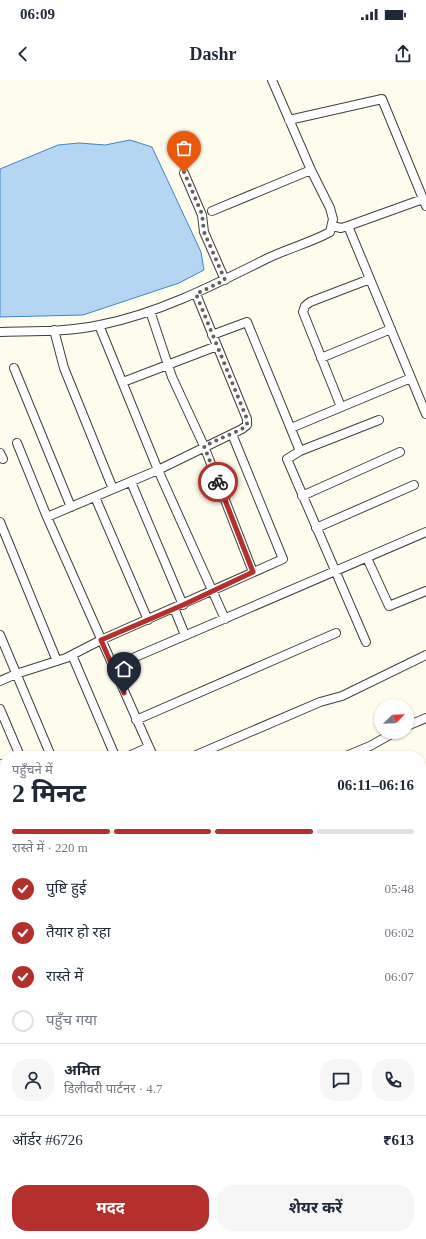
<!DOCTYPE html>
<html lang="hi">
<meta charset="utf-8">
<style>
body{margin:0;font-family:"Times New Roman","Noto Sans Devanagari",serif;background:#f6f6f7;color:#1f2937;height:100vh;display:flex;flex-direction:column;font-size:15px;white-space:nowrap}
*{box-sizing:border-box;margin:0}
p{font-size:13px;color:#747a83}
.icon{flex:none;width:22px;height:22px;fill:none;stroke:currentColor;stroke-width:2;stroke-linecap:round;stroke-linejoin:round}
.map{position:relative;flex:1;overflow:hidden}
.sheet{position:absolute;left:0px;top:671px;width:426px;height:488px;display:flex;flex-direction:column;background:#fff;border-radius:16px 16px 0 0;box-shadow:0 1px 3px #0004}
.sheet>*{flex:none}
.needle{width:26px;rotate:67deg}
.controls{position:absolute;left:374px;top:619px;display:grid;gap:8px}
.controls a{display:grid;place-items:center;width:40px;height:40px;border-radius:50%;background:#fff;box-shadow:0 1px 3px #0004;font-size:20px}
.pin{position:absolute;display:grid;place-items:center;width:34px;height:34px;color:#fff;margin:-41px -17px;border-radius:50% 50% 50% 0;rotate:-45deg;box-shadow:0 0 4px #0007}
.pin .icon{rotate:45deg}
.courier{position:absolute;display:grid;place-items:center;width:40px;height:40px;margin:-20px;border:3px solid #b4302d;border-radius:50%;background:#fff;color:#222;box-shadow:0 1px 5px #0007}
.overview em{font-style:normal;font-weight:700}
.overview div{display:flex;flex-direction:column-reverse}
.overview{display:flex;align-items:center;justify-content:space-between;height:68px;padding:0 12px}
h1{font-size:26px;font-weight:700;line-height:30px}
.bar{display:grid;grid-template-columns:repeat(4,1fr);gap:6px 4px;align-content:center;height:48px;padding:0 12px}
.bar i{height:5px;border-radius:3px;background:#e0e1e3}
.bar .current{background:#b4302d}
.bar p{grid-column:span 4}
.line{display:flex;align-items:center;gap:10px;padding:0 12px;border-top:1px solid #e0e1e3}
.line div{flex:1}
.round{display:grid;place-items:center;flex:none;width:42px;height:42px;border-radius:16px;background:#f6f6f7}
ol{padding:0 12px;list-style:none}
li{display:flex;align-items:center;gap:12px;height:44px}
li p{margin-inline-start:auto}
li .icon{padding:4px;border-radius:50%;background:#b4302d;color:#fff;stroke-width:4}
li:last-child{color:#747a83}
li i{width:22px;height:22px;border:2px solid #e0e1e3;border-radius:50%}
.primary-button{display:flex;gap:8px;margin-top:auto;padding:8px 12px}
.primary-button a{flex:1;height:46px;border-radius:16px;background:#b4302d;color:#fff;font-size:16px;font-weight:700;line-height:46px;text-align:center}
.primary-button a+a{background:#f6f6f7;color:#1f2937}
.status{display:flex;justify-content:space-between;align-items:center;height:28px;padding:0 20px;background:#fff;direction:ltr}
.status svg{height:11px;fill:currentColor}
header{display:flex;justify-content:space-between;align-items:center;height:52px;padding:0 12px;background:#fff;font-size:18px;font-weight:700}
.map>svg:first-child{display:block}
.water{fill:#b4d6f2;stroke:#3f86c5}
.lines{fill:none;stroke-linecap:round;stroke-linejoin:round}
.street-casing{stroke:#3f3f3f;stroke-width:10}
.street{stroke:#fff;stroke-width:8}
.done{stroke:#61605a;stroke-width:4;stroke-dasharray:0 7.2}
.route{stroke:#b4302d;stroke-width:5}
</style>
<div class="status"><b>06:09</b><svg viewBox="0 0 49 12"><path d="M0 12V9h3v3zM5 12V6h3v6zM10 12V3h3v9zM15 12V0h3v12zM26 1h20v11H26zM47 4h2v5h-2z"/></svg></div>
<header><svg class="icon" aria-label="back" viewBox="0 0 24 24"><path d="M15 5l-7 7 7 7"/></svg>Dashr<svg class="icon" aria-label="share" viewBox="0 0 24 24"><path d="M12 15V3M7 8l5-5 5 5M5 13v7h14v-7"/></svg></header>
<div class="map">
<svg width="426" height="1159" viewBox="0 0 426 1159">
<rect width="100%" height="100%" fill="#fefcec"/>
<!-- water -->
<path class="water" d="M130 60 152 67 201 172 204 190 179 203 83 235 0 237V89L58 65 79 63 105 65Z"/>
<g class="lines">
<defs>
<path id="street" d="M289 40 382 19 426 126
M184 93 202 135 204 152 225 200
M212 131 311 90
M332 146 341 148 348 146 423 119
M348 146 426 334
M150 231 172 297 204 366 253 492
M99 245 158 390 225 539
M54 250 64 288 113 409
M0 252C33 251 68 252 100 245 159 233 212 206 266 179 286 169 310 163 330 152L333 139 330 128 311 90 272 0
M212 255 247 242 300 371
M321 278 391 249
M14 288 71 427
M123 302 217 266
M341 327 303 232 305 226 310 222 370 199
M291 348 411 298
M17 363 47 437 153 676
M0 373 3 379
M131 402 183 525
M302 416 400 372
M95 417 148 540
M47 437 158 390 242 349 247 345V339L196 214
M0 442 57 581
M316 448 414 405
M367 478 389 526 426 511
M174 528 185 555
M0 555 51 676
M366 562 287 379 300 371 379 340
M72 575 115 676
M112 587 426 452
M0 601 16 594 66 578 101 560 283 479 232 354
M0 629 20 676
M136 640 336 553
M407 646 426 638
M129 676 149 667
M194 676 320 622 342 616 426 575
M346 676 370 666 395 652
M0 684 5 696
M421 707 426 705
M421 769 426 767
M421 800 426 812
M0 807 5 819
M421 825 426 823
M0 829 5 827
M0 888 5 886
M421 919 426 917
M0 943 5 941
M0 1004 5 1002
M0 1053 5 1051
M0 1101 5 1099
M0 1128 5 1131
M421 1128 426 1140
M34 1154 40 1159
M384 1154 386 1159
M122 1159 132 1154
M258 1159 270 1154"/>
</defs>
<!-- street casing -->
<use href="#street" class="street-casing"/>
<!-- street -->
<use href="#street" class="street"/>
</g>
<g class="lines">
<!-- done -->
<path class="done" d="M184 92 202 134 204 152 225 200 196 214 247 339V345L242 349 204 366 218 402"/>
<!-- route -->
<path class="route" d="M124 613 101 560 183 525 253 492 218 402"/>
</g>
</svg>
<div class="controls">
<a><svg class="needle" viewBox="-14 -14 28 28"><path d="M0-13l5 13h-10z" fill="#e53935"/><path d="M0 13l5-13h-10z" fill="#747a83"/></svg></a>
</div>
<div class="pin" style="left:184px;top:92px;background:#ea580c"><svg class="icon" aria-label="bag" viewBox="0 0 24 24"><path d="M5 8h14l-1 12H6zM9 8a3 3 0 0 1 6 0"/></svg></div>
<div class="pin" style="left:124px;top:613px;background:#1f2937"><svg class="icon" aria-label="home" viewBox="0 0 24 24"><path d="M3 11l9-7 9 7M6 9v11h12V9"/></svg></div>
<div class="courier" style="left:218px;top:402px"><svg class="icon" aria-label="bike" viewBox="0 0 24 24"><circle cx="6" cy="16" r="4"/><circle cx="18" cy="16" r="4"/><path d="M6 16l4-8h5l3 8M10 8l3 8H6M13 5h3"/></svg></div>
<section class="sheet">
<div class="overview"><div><h1>2 मिनट</h1><p>पहुँचने में</p></div><em>06:11–06:16</em></div>
<div class="bar"><i class="current"></i><i class="current"></i><i class="current"></i><i></i><p>रास्ते में · 220 m</p></div>
<ol>
<li><svg class="icon" aria-label="check" viewBox="0 0 24 24"><path d="M5 12l5 5 9-10"/></svg>पुष्टि हुई<p>05:48</p></li>
<li><svg class="icon" aria-label="check" viewBox="0 0 24 24"><path d="M5 12l5 5 9-10"/></svg>तैयार हो रहा<p>06:02</p></li>
<li><svg class="icon" aria-label="check" viewBox="0 0 24 24"><path d="M5 12l5 5 9-10"/></svg>रास्ते में<p>06:07</p></li>
<li><i></i>पहुँच गया</li>
</ol>
<div class="line" style="height:72px"><a class="round"><svg class="icon" aria-label="person" viewBox="0 0 24 24"><circle cx="12" cy="8" r="4"/><path d="M4 21q1-7 8-7t8 7"/></svg></a><div><b>अमित</b><p>डिलीवरी पार्टनर · 4.7</p></div><a class="round"><svg class="icon" aria-label="chat" viewBox="0 0 24 24"><path d="M4 5h16v11H9l-5 4z"/></svg></a><a class="round"><svg class="icon" aria-label="phone" viewBox="0 0 24 24"><path d="M5 4h4l2 5-3 2q2 4 5 5l2-3 5 2v4C11 20 4 13 5 4z"/></svg></a></div>
<div class="line" style="height:52px"><div>ऑर्डर #6726</div><b>₹613</b></div>
<div class="primary-button"><a>मदद</a><a>शेयर करें</a></div>
</section>
</div>
